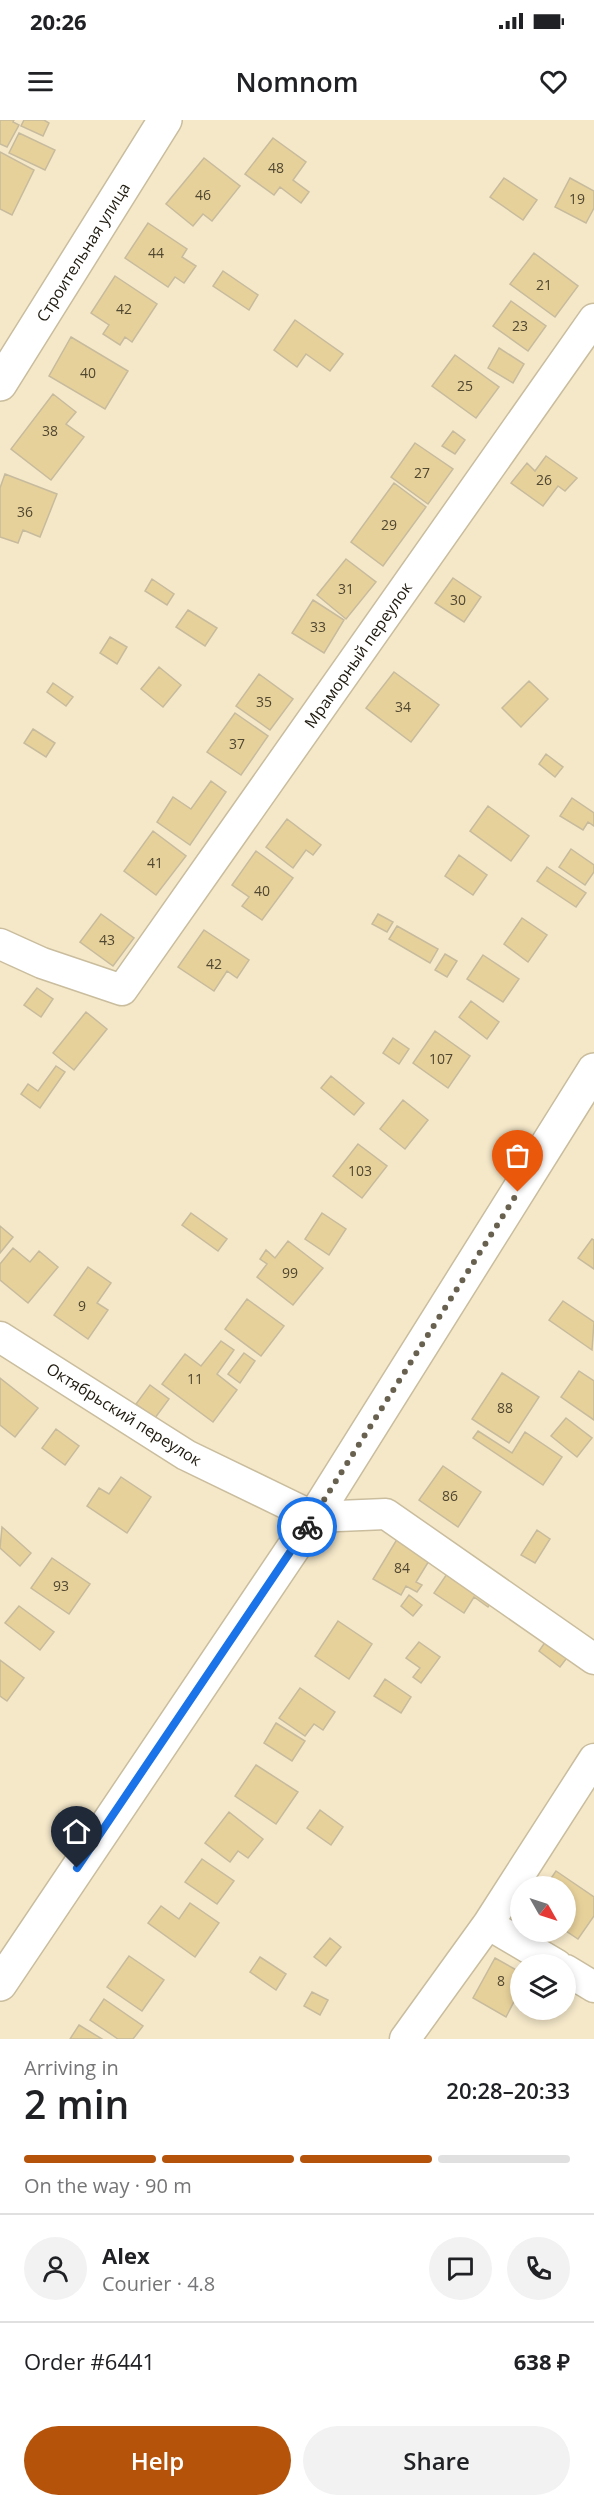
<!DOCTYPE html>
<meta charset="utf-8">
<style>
body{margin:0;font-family:"Open Sans",sans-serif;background:#f2f2f2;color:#202124;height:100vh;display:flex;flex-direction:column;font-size:22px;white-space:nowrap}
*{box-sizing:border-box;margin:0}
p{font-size:20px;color:#757577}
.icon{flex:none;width:33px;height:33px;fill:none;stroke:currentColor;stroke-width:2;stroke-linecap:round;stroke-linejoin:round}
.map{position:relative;height:1919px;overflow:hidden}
.drawer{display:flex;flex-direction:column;background:#fff;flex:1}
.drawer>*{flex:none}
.needle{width:39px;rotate:129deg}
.controls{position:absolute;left:510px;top:1756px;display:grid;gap:12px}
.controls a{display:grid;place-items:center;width:66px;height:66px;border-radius:50%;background:#fff;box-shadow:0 3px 9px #0003;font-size:30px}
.pin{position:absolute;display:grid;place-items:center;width:51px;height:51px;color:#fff;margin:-62px -26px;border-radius:50% 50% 50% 0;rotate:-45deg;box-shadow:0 0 6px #0007}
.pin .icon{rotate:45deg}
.courier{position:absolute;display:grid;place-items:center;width:60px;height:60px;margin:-30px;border:4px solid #1a73e8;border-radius:50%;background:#fff;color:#222;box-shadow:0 2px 8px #0007}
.summary em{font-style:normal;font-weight:600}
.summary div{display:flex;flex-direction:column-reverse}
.summary{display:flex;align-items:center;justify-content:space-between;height:102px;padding:0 24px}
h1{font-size:39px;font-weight:600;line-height:45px}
.bar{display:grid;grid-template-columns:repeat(4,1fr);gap:9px 6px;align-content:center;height:72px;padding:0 24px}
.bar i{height:8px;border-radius:4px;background:#e0e0e0}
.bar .current{background:#b45309}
.bar p{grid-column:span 4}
.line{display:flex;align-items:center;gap:15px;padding:0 24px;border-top:2px solid #e0e0e0}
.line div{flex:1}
.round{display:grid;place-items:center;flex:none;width:63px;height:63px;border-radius:32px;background:#f2f2f2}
.button{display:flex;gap:12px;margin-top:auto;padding:12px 24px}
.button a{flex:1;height:69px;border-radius:36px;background:#b45309;color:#fff;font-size:24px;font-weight:600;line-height:69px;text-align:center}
.button a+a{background:#f2f2f2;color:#202124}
.status{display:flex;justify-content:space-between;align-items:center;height:42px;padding:0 30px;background:#fff;direction:ltr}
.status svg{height:16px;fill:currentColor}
header{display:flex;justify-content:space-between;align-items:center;height:78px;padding:0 24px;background:#fff;font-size:27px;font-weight:600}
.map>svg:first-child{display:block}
.building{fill:#e7d19b;stroke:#c7bb9d;stroke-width:1.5}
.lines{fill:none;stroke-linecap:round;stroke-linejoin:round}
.minor-casing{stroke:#c9bd9e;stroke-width:33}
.tertiary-casing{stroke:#c9bd9e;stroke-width:36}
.minor{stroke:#fff;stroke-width:30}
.tertiary{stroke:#fff;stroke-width:33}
.done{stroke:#69614f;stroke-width:6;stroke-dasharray:0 10.8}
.route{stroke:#1a73e8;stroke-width:8}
.labels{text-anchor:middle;stroke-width:5;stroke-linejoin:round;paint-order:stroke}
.number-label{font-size:14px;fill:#504731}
.street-label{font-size:16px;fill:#1e190e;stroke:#fff}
</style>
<div class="status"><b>20:26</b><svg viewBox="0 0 49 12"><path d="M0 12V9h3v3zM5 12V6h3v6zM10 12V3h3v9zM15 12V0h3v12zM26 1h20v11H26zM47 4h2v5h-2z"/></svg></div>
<header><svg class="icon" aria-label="menu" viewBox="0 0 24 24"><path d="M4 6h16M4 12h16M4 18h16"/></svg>Nomnom<svg class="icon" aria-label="heart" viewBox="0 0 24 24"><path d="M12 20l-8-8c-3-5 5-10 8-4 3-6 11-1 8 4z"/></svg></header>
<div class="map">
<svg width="594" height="1919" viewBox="0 0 594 1919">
<rect width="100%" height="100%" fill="#f5e8c9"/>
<!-- building -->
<path class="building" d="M0 0H14L13 2 19 5 7 27 0 24Z
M24 0H44L49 3 43 16 21 6Z
M19 13 55 30 45 50 9 33Z
M273 18 306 42 293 60 309 72 301 83 280 67 274 75 245 54Z
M0 32 34 50 12 95 0 89Z
M204 38 240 66 212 101 203 94 193 106 166 84Z
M504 58 537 80 523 100 490 77Z
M570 58 594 71V88L586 103 555 87Z
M148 103 187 129 182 137 196 146 184 163 175 157 168 167 125 138Z
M534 133 578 166 555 197 510 164Z
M223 151 258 175 249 190 213 166Z
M115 156 157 184 132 222 125 217 120 225 103 214 109 205 91 193Z
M511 181 546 206 528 231 493 206Z
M295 200 343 234 330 251 306 234 297 247 274 230Z
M71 217 128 251 105 289 49 256Z
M499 228 524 244 513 263 488 248Z
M455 235 499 267 476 298 432 266Z
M53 274 76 292 66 304 84 317 51 360 11 329Z
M453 311 465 320 455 334 442 326Z
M415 323 453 349 428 384 391 357Z
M546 336 577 358 565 371 558 366 543 386 511 363 527 343 535 351Z
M5 354 57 374 40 417 23 410 18 423 0 417V368Z
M394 363 426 387 383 446 351 422Z
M346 439 376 462 346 499 317 475Z
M453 458 481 477 464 502 435 483Z
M152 459 174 474 167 485 145 471Z
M313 480 344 500 324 533 292 513Z
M188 490 217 508 205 526 176 507Z
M110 517 127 527 117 544 100 533Z
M159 547 181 565 163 587 141 569Z
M394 552 439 585 411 622 366 588Z
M259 554 293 579 270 610 236 586Z
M529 561 548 579 521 607 502 588Z
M53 563 73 577 66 586 47 572Z
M235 593 268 616 241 655 207 632Z
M33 609 55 623 46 637 24 623Z
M546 634 563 647 555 657 539 644Z
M211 661 226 672 190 725 157 702 173 677 191 689Z
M572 678 594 693V706L588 702 583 710 560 696Z
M488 686 529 716 511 741 470 711Z
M287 699 321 725 313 735 306 730 293 748 266 727Z
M153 711 186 736 156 775 124 751Z
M571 729 594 745V752L585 765 559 747Z
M256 731 293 758 262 800 242 786 249 777 232 765Z
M459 735 487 755 473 775 445 756Z
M547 747 586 773 576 787 537 761Z
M101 794 134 818 113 846 80 822Z
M378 794 393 802 387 812 372 804Z
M522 798 547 815 528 842 504 824Z
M397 806 438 829 430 843 389 819Z
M204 810 249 840 237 858 227 851 214 871 178 847Z
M445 834 457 841 447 857 435 850Z
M483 835 519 859 503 882 467 859Z
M37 868 53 879 41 897 24 885Z
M471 881 499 902 487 919 459 897Z
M86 892 107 909 74 950 53 933Z
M435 911 470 936 448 968 413 943Z
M393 918 409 929 399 944 383 933Z
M56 946 65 952 40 988 21 974 28 964 38 971Z
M331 956 364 983 354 995 321 968Z
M403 980 428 1000 405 1029 380 1009Z
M358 1024 387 1046 362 1078 333 1056Z
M191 1093 227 1119 218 1131 182 1105Z
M322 1093 346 1109 329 1135 305 1119Z
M0 1106 13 1117 0 1133Z
M592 1119 594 1120V1149L578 1138Z
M288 1121 323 1148 293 1185 257 1157 267 1144 260 1139 266 1130 275 1138Z
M13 1128 30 1142 39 1131 58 1147 28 1183 0 1160V1144Z
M88 1147 111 1163 97 1183 108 1190 88 1219 54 1195Z
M247 1179 284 1206 261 1236 225 1209Z
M563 1181 594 1202 592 1230 549 1200Z
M221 1221 234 1230 217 1254 237 1270 213 1302 162 1264 185 1234 201 1246Z
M244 1233 255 1241 240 1263 228 1254Z
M579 1251 594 1261V1300L561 1277Z
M502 1253 539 1277 509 1323 472 1299Z
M0 1258 38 1288 15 1317 0 1305Z
M150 1265 169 1279 155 1298 136 1284Z
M566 1298 592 1318 577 1337 551 1316Z
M56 1309 79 1326 65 1345 42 1328Z
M478 1311 512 1333 525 1312 562 1337 543 1365 473 1318Z
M443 1346 481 1372 458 1407 419 1380Z
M121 1357 151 1377 127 1413 87 1386 99 1368 109 1374Z
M2 1407 31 1433 20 1446 0 1428Z
M537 1410 550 1419 535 1443 521 1435Z
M399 1416 432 1436 416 1462 422 1465 417 1472 406 1466 401 1475 373 1459Z
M52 1438 90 1464 69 1494 31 1468Z
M451 1448 494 1477 488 1487 474 1477 464 1493 434 1473Z
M409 1475 422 1485 413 1496 401 1486Z
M19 1486 54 1512 40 1530 5 1503Z
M338 1501 372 1524 349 1559 315 1536Z
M548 1518 570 1534 560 1547 539 1531Z
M419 1522 440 1537 421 1563 413 1557 420 1548 406 1538Z
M0 1540 24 1558 7 1581 0 1576Z
M385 1559 411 1577 401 1593 374 1576Z
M300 1568 335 1592 323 1610 314 1604 305 1616 279 1598Z
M276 1603 305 1621 292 1641 264 1623Z
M256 1645 298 1672 276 1704 235 1676Z
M320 1690 343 1707 331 1725 307 1708Z
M229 1692 263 1719 248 1738 238 1731 230 1742 205 1723Z
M202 1739 234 1761 217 1784 185 1762Z
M556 1751 594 1777V1796L578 1819 566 1811V1767H545Z
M190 1783 219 1803 195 1837 148 1803 161 1786 179 1799Z
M330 1818 341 1827 326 1846 314 1837Z
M129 1836 164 1860 142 1891 107 1867Z
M260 1837 286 1854 276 1870 250 1852Z
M495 1838 520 1852V1870L506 1897 473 1878Z
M312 1872 328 1880 320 1895 304 1886Z
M104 1879 143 1906 133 1919H118L90 1900Z
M79 1905 102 1919H70Z"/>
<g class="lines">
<defs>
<path id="minor" d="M0 824 42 843 122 870 594 199
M0 1217 186 1335 314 1397 386 1394 594 1539
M488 1804 557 1845
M566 1850 594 1867
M405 1919 488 1804 594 1639"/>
<path id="tertiary" d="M0 264 165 0
M0 1864 314 1397 594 950"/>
</defs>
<!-- minor casing -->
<use href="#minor" class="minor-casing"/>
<!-- tertiary casing -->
<use href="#tertiary" class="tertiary-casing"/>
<!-- minor -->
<use href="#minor" class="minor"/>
<!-- tertiary -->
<use href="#tertiary" class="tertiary"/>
</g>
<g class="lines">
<!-- done -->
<path class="done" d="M307 1407 518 1072"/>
<!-- route -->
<path class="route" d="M77 1748 307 1407"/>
</g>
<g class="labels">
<!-- number labels -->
<g class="number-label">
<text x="276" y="53">48</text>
<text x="203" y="80">46</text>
<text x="577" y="84">19</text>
<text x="156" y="138">44</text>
<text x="544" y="170">21</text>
<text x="124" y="194">42</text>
<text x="520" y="211">23</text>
<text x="88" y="258">40</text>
<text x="465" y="271">25</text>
<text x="50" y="316">38</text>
<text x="422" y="358">27</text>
<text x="544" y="365">26</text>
<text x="25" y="397">36</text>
<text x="389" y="410">29</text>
<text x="346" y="474">31</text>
<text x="458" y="485">30</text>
<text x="318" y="512">33</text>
<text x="264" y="587">35</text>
<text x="403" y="592">34</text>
<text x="237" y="629">37</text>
<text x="155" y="748">41</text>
<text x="262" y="776">40</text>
<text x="107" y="825">43</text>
<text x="214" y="849">42</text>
<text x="441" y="944">107</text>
<text x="360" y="1056">103</text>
<text x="290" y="1158">99</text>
<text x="82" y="1191">9</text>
<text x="195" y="1264">11</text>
<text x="505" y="1293">88</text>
<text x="450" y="1381">86</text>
<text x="402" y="1453">84</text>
<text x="61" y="1471">93</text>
<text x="501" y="1866">8</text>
</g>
<!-- street labels -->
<g class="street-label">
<text transform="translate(83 132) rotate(-58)" y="6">Строительная улица</text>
<text transform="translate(358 535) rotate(-55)" y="6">Мраморный переулок</text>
<text transform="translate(124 1294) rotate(32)" y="6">Октябрьский переулок</text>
</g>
</g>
</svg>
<div class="controls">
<a><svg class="needle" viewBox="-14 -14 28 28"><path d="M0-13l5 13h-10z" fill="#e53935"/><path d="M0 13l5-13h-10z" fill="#757577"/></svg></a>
<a><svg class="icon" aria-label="layers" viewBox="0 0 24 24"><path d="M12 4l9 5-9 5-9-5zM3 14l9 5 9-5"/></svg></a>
</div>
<div class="pin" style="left:518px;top:1072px;background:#ea580c"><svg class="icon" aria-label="bag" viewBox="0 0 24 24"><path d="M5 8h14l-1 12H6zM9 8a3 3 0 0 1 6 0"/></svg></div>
<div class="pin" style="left:77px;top:1748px;background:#1f2937"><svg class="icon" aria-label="home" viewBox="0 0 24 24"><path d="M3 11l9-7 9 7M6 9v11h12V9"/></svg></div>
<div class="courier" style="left:307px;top:1407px"><svg class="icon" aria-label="bike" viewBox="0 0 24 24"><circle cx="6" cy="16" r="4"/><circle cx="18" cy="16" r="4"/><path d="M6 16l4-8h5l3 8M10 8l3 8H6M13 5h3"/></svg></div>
</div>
<section class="drawer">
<div class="summary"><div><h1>2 min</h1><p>Arriving in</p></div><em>20:28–20:33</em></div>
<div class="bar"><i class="current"></i><i class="current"></i><i class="current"></i><i></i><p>On the way · 90 m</p></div>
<div class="line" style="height:108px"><a class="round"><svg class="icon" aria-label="person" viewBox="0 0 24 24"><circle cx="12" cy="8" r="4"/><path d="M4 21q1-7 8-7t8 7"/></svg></a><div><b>Alex</b><p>Courier · 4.8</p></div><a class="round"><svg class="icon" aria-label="chat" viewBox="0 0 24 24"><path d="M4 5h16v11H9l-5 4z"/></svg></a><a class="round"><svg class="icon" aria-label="phone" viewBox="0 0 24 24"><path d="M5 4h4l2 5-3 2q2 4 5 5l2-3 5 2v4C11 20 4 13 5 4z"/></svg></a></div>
<div class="line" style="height:78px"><div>Order #6441</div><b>638 ₽</b></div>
<div class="button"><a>Help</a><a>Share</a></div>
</section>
